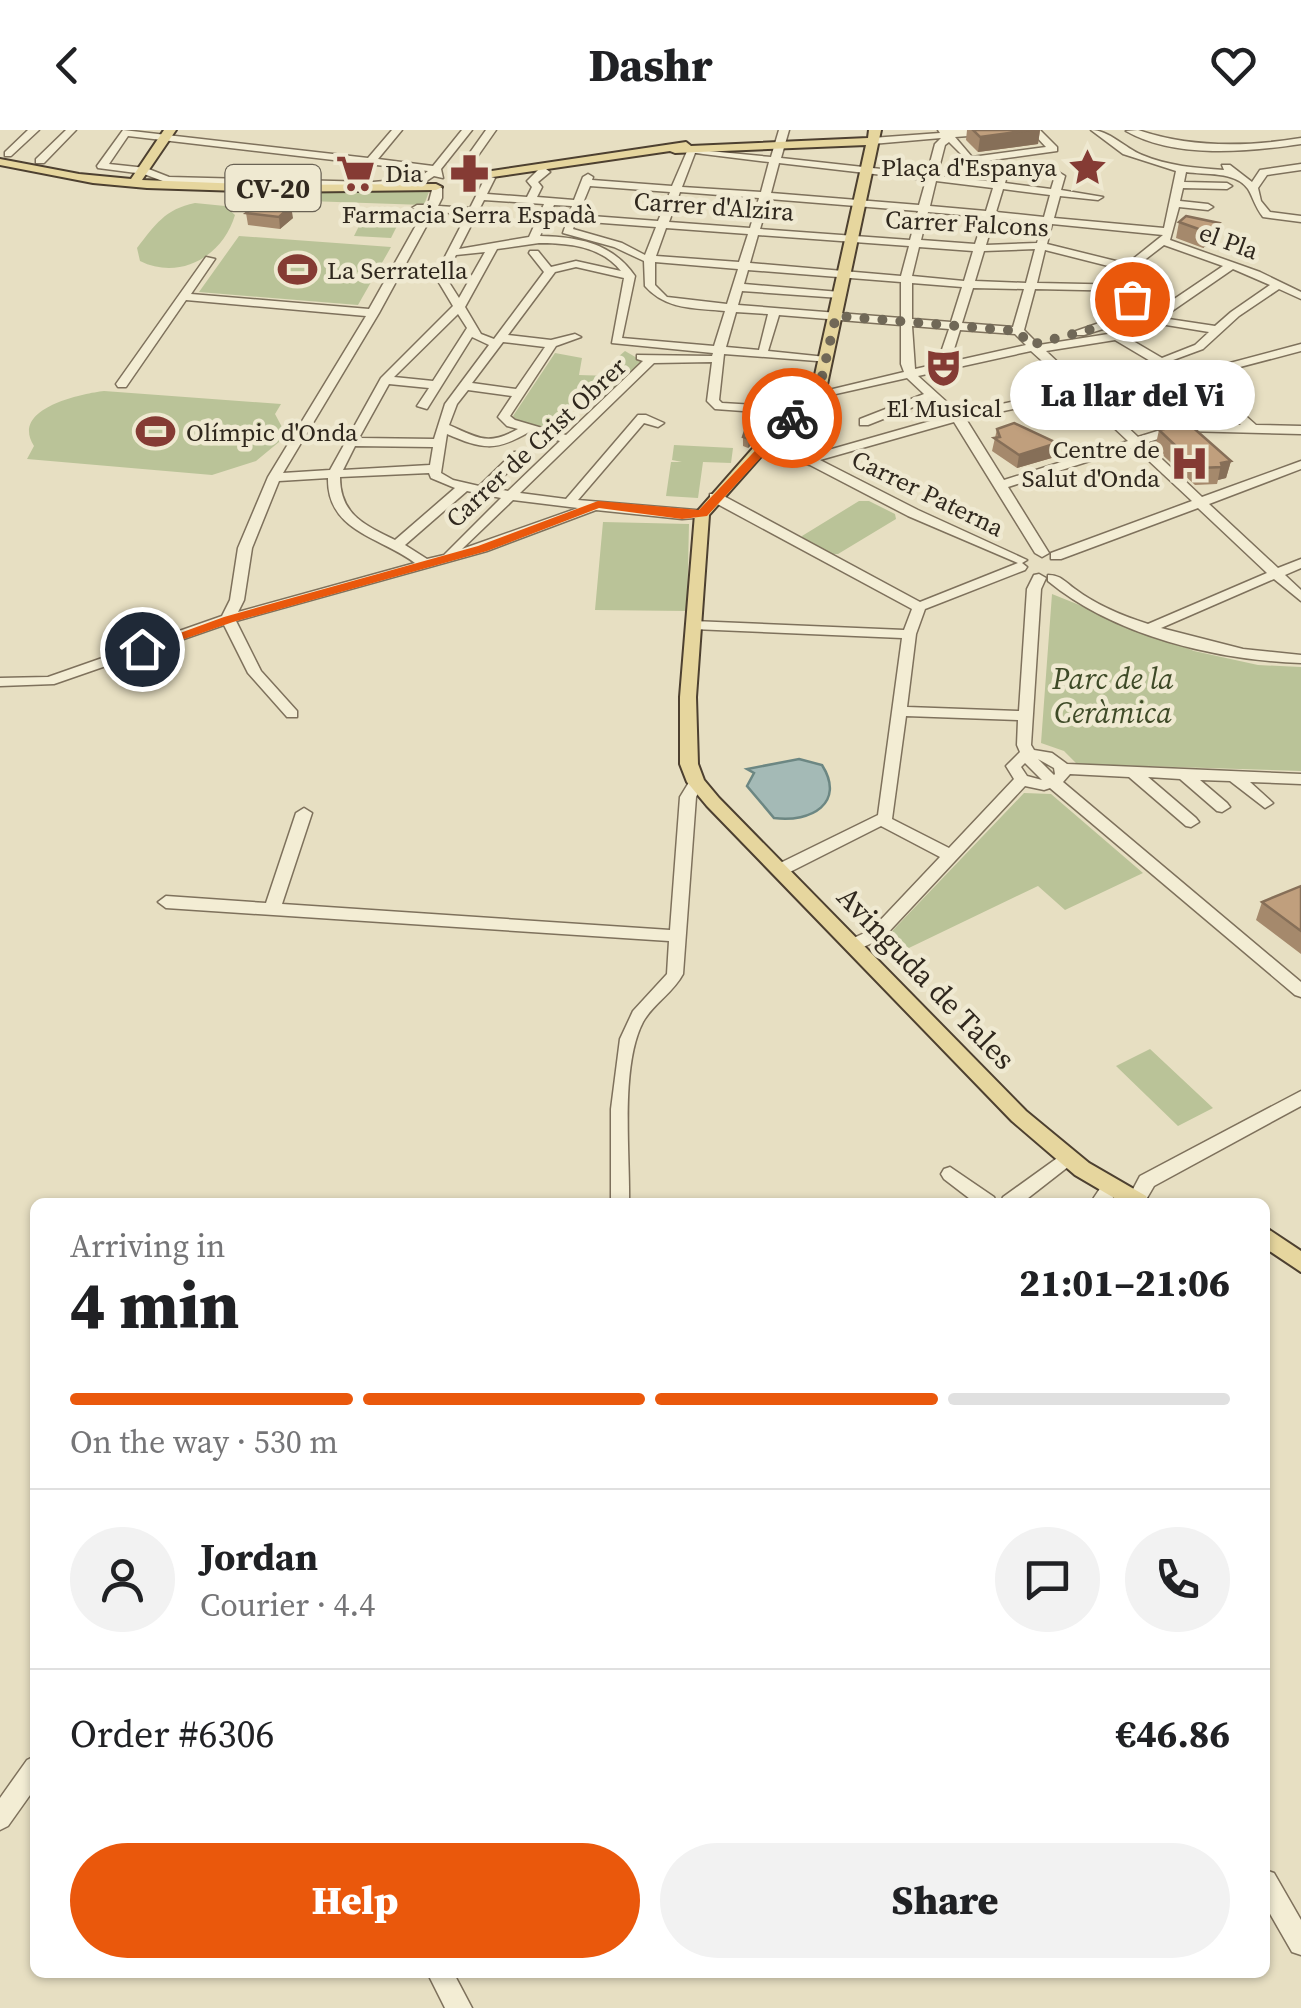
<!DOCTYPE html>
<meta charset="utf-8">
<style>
body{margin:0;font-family:"Source Serif 4",serif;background:#f2f2f2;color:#202124;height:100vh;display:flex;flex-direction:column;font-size:38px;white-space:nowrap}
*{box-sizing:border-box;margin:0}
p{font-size:32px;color:#757577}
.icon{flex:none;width:55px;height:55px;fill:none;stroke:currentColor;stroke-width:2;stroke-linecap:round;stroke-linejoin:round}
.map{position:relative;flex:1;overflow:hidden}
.panel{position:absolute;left:30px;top:1068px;width:1240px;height:780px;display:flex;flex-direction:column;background:#fff;border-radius:15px;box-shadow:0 2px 8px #0004}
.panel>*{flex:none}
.pin{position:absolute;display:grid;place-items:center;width:85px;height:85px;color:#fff;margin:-42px;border:5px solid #fff;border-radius:50%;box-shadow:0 2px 10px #0007}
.courier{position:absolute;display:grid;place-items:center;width:100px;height:100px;margin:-50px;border:8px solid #ea580c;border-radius:50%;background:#fff;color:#222;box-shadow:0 2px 12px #0007}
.bubble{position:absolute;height:70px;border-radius:35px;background:#fff;box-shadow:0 2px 8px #0004;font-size:32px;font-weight:800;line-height:70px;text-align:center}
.head em{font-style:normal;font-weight:800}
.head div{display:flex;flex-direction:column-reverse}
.head{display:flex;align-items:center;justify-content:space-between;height:170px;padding:0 40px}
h1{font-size:65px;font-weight:800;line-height:75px}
.bar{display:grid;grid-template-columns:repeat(4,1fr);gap:15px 10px;align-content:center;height:120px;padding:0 40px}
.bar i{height:12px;border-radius:8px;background:#e0e0e0}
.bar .selected{background:#ea580c}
.bar p{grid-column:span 4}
.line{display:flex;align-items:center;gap:25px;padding:0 40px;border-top:2px solid #e0e0e0}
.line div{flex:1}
.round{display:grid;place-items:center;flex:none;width:105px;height:105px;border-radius:52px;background:#f2f2f2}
.action{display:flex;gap:20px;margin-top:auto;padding:20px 40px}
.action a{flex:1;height:115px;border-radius:60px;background:#ea580c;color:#fff;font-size:40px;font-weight:800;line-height:115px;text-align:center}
.action a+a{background:#f2f2f2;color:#202124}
header{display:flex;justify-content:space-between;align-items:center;height:130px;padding:0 40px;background:#fff;font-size:45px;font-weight:800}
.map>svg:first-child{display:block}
.green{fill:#bac398}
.water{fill:#a4bab6;stroke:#6c8783;stroke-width:2.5}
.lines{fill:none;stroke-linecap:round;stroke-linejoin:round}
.minor-casing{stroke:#7e715c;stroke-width:3}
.major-casing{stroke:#4d4030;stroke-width:4}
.minor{fill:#f3edd4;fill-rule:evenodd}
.major{fill:#e6d69e;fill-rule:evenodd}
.wall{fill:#a5896c}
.shaded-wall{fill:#866f58}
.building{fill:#c09f7d;stroke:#866f58;stroke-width:2.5}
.route{fill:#ea580c}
.done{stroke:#706857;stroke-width:10;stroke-dasharray:0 18}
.labels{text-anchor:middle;stroke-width:9;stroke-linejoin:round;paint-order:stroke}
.far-poi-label{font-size:25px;fill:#30281e;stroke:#efe9d1;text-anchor:start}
.far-street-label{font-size:25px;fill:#30281e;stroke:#efe9d1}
.shield{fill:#efe9d1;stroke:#696254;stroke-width:2.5}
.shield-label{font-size:28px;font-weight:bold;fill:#30281e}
.park-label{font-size:30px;font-style:italic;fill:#3e4a27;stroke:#efe9d1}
.street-label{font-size:30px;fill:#30281e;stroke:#efe9d1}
</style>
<header><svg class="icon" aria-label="back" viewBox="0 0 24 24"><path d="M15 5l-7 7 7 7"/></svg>Dashr<svg class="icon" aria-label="heart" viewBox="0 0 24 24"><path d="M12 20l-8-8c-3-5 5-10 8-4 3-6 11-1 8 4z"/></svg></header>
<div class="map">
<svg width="1301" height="1878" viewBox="0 0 1301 1878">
<rect width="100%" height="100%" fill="#e7dfc2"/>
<!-- green -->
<path class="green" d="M430 59 424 75 308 71 313 62Z
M195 73 225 76 235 85C223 126 180 151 140 131L137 118C155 95 165 79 195 73Z
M367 80 404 82 391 108 354 106Z
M239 106 391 117 358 175 199 162Z
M625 221 644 232 603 272 581 267 549 299 517 291 513 286 555 223 582 228 579 245 611 246 623 231 618 227Z
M104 261 281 274 275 284 283 299 279 312 256 331 212 345 27 329 34 316C10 279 79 264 104 261Z
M674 315 733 318 731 333 703 332 698 368 666 366 671 332H682L672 330Z
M859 371H869L895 384 896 389 838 424H826L804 413 802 406Z
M603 392 689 394 687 481 595 480Z
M1052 464 1194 521 1258 535 1301 537V641L1077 634 1064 621 1041 613Z
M1024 663 1051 664 1143 743 1065 780 1038 756 886 829 875 819Z
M1150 919 1213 978 1178 996 1116 936Z"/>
<!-- water -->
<path class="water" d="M799 629 822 635C846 673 811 693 774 688L747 656 754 643 747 639Z"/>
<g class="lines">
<defs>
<path id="minor" d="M28 0H39L11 26H5V22Z
M66 0H76L44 33H36V29Z
M123 0 368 28 392 0H402L378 29 433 36 462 0H472L441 39 443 48 434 46 422 54 373 58 168 53 144 44 98 38 97 36ZM128 6 428 41 419 48 373 52 169 47 146 38 109 34Z
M486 0H496L463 47H455L454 45Z
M779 0H789L781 28 927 44 935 14 941 8 872 14 867 11 872 8 940 3 938 0H1014L1009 3 955 7 972 27 1046 17 1030 0H1040L1057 17V21L970 33 949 12 945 15 937 46 995 52 998 43 1003 40 1008 43 1005 53 1051 59 1055 46 1060 43 1065 46 1061 60 1103 67 1098 70 1060 66 1054 88 1164 98 1176 41 1123 24 1091 0C1109 0 1125 18 1142 25 1168 36 1196 38 1224 40L1222 35H1230L1252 52 1260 40 1301 34V40L1267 45 1258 58 1261 71 1270 82 1301 86V92L1263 87C1255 77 1253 67 1248 59 1236 41 1204 45 1186 42L1184 52 1227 53 1232 56 1227 59 1183 58 1180 71 1208 74 1213 77 1208 80 1179 77 1170 110 1260 142 1301 162V169L1279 159 1239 186 1203 219 1089 261 1138 307 1183 293 1241 295 1185 244V240L1196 242 1301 214V221L1202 247 1256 295 1301 296V304L1184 301 1145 313 1202 367 1301 331V339L1209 374 1278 438 1301 429V438L1285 445 1301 460V471L1274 449 1161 498 1243 519 1301 525V533C1216 530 1115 506 1048 451V445C1061 445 1065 452 1075 459 1096 475 1123 486 1148 494L1267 443 1198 378 1061 429H1051V423L1192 371 1134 317 1008 357 1049 423 1042 427 1035 423 954 292 820 330 918 380 1027 430 1022 433 1027 437 1025 440 925 479 916 504 907 577 1019 581 1027 459 1034 445 1039 444 1046 448 1041 459 1031 615 1034 620 1052 623 1067 634 1301 644V654L1250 652 1273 673 1265 678 1230 651 1200 650 1227 673 1230 677 1222 682 1217 681 1180 649 1148 647 1196 688 1199 692 1191 697 1186 696 1129 647 1070 644 1063 652 1301 852V867L1295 865 1050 658 1044 660 1025 656 883 808 859 819H847L845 815 847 811 871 800 940 727 881 696 786 744H774L772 740 774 736 878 685 902 508 693 499 686 495 693 491 904 500 912 479 710 370V364H720L920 472 1018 433 908 386 810 335 753 320 759 316 787 322 818 323 948 286 931 270 868 295H860V289L924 264 907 248 818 268 812 264 904 242 901 234V195L779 185 768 221 826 227 832 230 830 232 724 224 719 270 722 273 804 278 806 281 800 285 715 279 707 271 712 232 654 233 520 363 566 369 638 285H646L664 293 658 297 644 293 578 370 707 381V387L682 389 596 380 487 421 236 491 261 541 297 581V587H287L248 543 224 495 54 554 0 556V548L48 547 222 486 230 470 238 418 268 347 366 186 186 170 126 257H118L116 254 206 127 215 129 191 164 369 179 424 81 412 78 417 75H428L433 56 442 58V68L438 76 470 78 486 46 495 48 487 64 527 67 532 57 527 51 542 36 550 42 538 52 542 57 537 67 574 70 583 47 588 44 593 47 592 50 672 56 688 19 771 27ZM695 23 769 32 761 62 682 57ZM779 33 926 50 919 75 771 63ZM936 51 993 58 986 81 930 76ZM590 56 670 62 658 91 578 85ZM1003 59 1050 65 1044 87 996 82ZM680 62 759 68 750 98 669 92ZM769 69 918 81 910 110 760 99ZM484 70 544 74 529 107 459 119ZM554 75 572 76 563 103 614 117 644 131 645 156C666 180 695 178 725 181L714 216 622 208 635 146C612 113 579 107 540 106ZM434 82 467 84 435 146 453 176 381 248 330 340 283 343 379 183ZM928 82 984 87 975 114 921 110ZM994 88 1042 93 1037 113 986 115ZM576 91 656 97 645 125 622 113 573 99ZM1052 94 1163 105 1133 129 1132 135 1047 114ZM666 98 748 104 739 132 656 126ZM758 105 909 116 901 146 750 133ZM539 113C569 113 601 116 621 141L576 131 551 137 538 121H530L529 123 544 142 494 209 481 204 465 177 497 119ZM1164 115 1223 136 1152 184 1139 174 1143 161 1142 132ZM919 117 973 121 964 151 912 146ZM1035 119 1026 153 975 151 984 121ZM1045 120 1132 142V155L1037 153ZM485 122 459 168 445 146 456 125ZM655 132 738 139 727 174 667 167 655 155ZM576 137 624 148 612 213 713 223 712 226 637 225V229L643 231 566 305 515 290 510 286 556 216 581 207 575 204 551 210 508 205 555 142ZM1233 139 1270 155 1231 182 1215 196 1162 188ZM748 140 901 152V188L738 175 742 161 840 168 846 165 840 162 744 154ZM912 153 962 157 951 192 912 189ZM973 158 1024 159 1013 197 962 193ZM1035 159 1131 161 1127 174 1134 181 1076 201V205H1084L1141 187 1145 189 1127 201 1039 215 1024 200ZM736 182 768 184 759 220 726 217ZM458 184 467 198 433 251 394 247ZM1154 193 1209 202 1195 215 1162 228 1128 208ZM912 196 949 199 937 234 915 239ZM960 200 1015 204 1026 215 950 232ZM472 207 489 215 445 274 434 309 359 308 389 254 429 258 417 276 427 279ZM1115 210 1152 232 1083 256 1046 221ZM503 212 545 217 516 259 472 253ZM1031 221 1073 259 959 283 918 246ZM468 260 512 266 498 287 507 296 518 299C488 316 478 308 449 295L457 274ZM1079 265 1128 311 1004 350 966 289ZM529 302 560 311 508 361 492 358 522 328V322H514L479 356 453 350 441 343 447 304C482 319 495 322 529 302ZM355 316 433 317 430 335 343 340ZM429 343 431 348 455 358 395 410C365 395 340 385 340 347ZM328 348C327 402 381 407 415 433L238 482 244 470 252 418 279 351ZM467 361 501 368 444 425 427 429 405 415ZM513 370 578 378 462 419ZM906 586 1018 590 1017 615 1020 622 1006 636 1014 649 949 718 892 689ZM1038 629 1054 638 1055 644 1054 645ZM1025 633 1042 650 1027 646 1021 637Z
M1138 0C1191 18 1246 17 1301 8V14C1247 22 1175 29 1126 1Z
M696 647 704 652 696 667 683 844C673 863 653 874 643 892 620 936 630 1023 629 1072H611V979L620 909 633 881 667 844 669 811 166 778 158 772 166 766 266 773 296 683 304 678 312 683 282 774 670 800 680 667 691 649Z
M1301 961V976L1154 1056 1147 1068H1133L1131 1063 1140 1046Z
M1067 1021 1073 1023 1076 1028 1073 1033 1023 1072H1001L1003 1067Z
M950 1037 994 1067 996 1072H974L944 1049 941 1044 944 1039Z
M1112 1049 1119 1051 1121 1056 1110 1072H1091L1105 1051Z
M35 1626V1658L8 1696 0 1700V1668L27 1630Z
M1265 1740 1274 1743 1301 1790V1825L1292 1822 1265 1775Z
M427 1842H453L472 1878H445Z"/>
<path id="major" d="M164 0H176L142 50 271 55 436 54 442 57 436 60 271 62 147 58 93 53 0 35V29L79 44 131 49Z
M869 0H881L825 264 764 323 709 385 696 567 698 634 704 650 719 668 1026 981 1089 1033 1146 1066 1148 1072H1121L1075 1045 1012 991 707 676 687 652 680 634V567L695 384 754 317 811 263 866 15 675 23 670 21 465 51 459 48 465 45 686 12 691 16 868 8Z
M1265 1097 1301 1121V1142L1265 1118Z"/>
</defs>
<!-- minor casing -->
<use href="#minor" class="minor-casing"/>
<!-- major casing -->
<use href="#major" class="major-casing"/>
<!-- minor -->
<use href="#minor" class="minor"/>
<!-- major -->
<use href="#major" class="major"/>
</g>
<!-- wall -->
<path class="wall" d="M967 0H1040L1038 14 978 22 966 10Z
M246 83 293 88 280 99 248 95Z
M1186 86 1215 109 1203 118 1176 108 1179 92Z
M997 299 1055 327 1017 338 992 321Z
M1159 300 1231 331 1226 348 1218 350 1217 354 1195 355 1155 318Z
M763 304 748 318 743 316V307Z
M1301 756V824L1256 790 1262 772Z"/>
<!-- shaded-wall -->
<path class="shaded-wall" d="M1031 0H1040L1038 14 978 22 980 7Z
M291 76 293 88 280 99 279 87Z
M1219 93 1215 109 1203 118 1207 102Z
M763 295V304L748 318 749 309Z
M1057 313 1055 327 1017 338 1019 325Z
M1231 331 1226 348 1218 350 1221 333Z"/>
<!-- building -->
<path class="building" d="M973 0H1031L980 7Z
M261 71 291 76 279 87 246 83Z
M1186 86 1219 93 1207 102 1179 92Z
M753 293 763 295 749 309 743 307 746 298Z
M1014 293 1057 313 1019 325 994 308 1000 307 997 299Z
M1189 294 1231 331 1221 333 1222 337 1199 338 1159 300Z
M1301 756V801L1262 772Z"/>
<!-- route -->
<path class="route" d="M788 286 797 288 707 386 682 389 599 378 487 421 233 492 147 522 136 519 224 487 478 416 598 371 699 380Z"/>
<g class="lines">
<!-- done -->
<path class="done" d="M792 288 818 264 836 186 1018 201 1030 215 1128 190 1140 184 1132 169"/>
</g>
<!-- icons -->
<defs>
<symbol id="sight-bare" viewBox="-9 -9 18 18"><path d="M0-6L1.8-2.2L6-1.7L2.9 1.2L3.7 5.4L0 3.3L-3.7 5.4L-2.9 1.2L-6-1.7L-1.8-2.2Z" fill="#853b34" stroke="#efe9d1" stroke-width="2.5" paint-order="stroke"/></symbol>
<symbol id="supermarket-bare" viewBox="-9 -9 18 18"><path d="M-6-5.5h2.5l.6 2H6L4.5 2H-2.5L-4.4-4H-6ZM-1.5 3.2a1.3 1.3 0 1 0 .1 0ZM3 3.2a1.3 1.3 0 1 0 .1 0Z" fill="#853b34" stroke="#efe9d1" stroke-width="2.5" paint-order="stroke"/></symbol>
<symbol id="pharmacy-bare" viewBox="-9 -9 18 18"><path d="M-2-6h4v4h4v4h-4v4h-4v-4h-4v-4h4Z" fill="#853b34" stroke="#efe9d1" stroke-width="2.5" paint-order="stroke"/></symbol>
<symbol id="stadium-bare" viewBox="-9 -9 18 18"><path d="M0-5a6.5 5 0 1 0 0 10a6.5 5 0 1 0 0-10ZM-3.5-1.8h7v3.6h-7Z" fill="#853b34" stroke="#efe9d1" stroke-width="2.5" paint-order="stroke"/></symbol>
<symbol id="theatre-bare" viewBox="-9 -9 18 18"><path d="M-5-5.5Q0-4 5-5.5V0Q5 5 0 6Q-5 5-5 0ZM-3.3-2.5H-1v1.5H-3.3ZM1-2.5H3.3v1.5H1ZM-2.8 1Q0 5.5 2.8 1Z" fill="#853b34" stroke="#efe9d1" stroke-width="2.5" paint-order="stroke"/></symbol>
<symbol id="hospital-bare" viewBox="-9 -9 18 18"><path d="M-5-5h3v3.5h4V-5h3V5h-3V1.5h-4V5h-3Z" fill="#853b34" stroke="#efe9d1" stroke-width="2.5" paint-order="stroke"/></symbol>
</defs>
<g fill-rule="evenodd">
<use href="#sight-bare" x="1060" y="10" width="55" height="55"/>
<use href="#supermarket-bare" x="328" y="16" width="55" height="55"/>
<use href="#pharmacy-bare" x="442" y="16" width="55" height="55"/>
<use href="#stadium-bare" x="270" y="112" width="55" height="55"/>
<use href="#theatre-bare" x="916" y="210" width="55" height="55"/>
<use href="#stadium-bare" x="128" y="274" width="55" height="55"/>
<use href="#hospital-bare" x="1162" y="306" width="55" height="55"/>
</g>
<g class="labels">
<!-- far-poi labels -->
<g class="far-poi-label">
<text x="1057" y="46" text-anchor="end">Plaça d'Espanya</text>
<text x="385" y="52">Dia</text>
<text x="469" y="93" text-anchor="middle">Farmacia Serra Espadà</text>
<text x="327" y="149">La Serratella</text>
<text x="944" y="287" text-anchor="middle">El Musical</text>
<text x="186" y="311">Olímpic d'Onda</text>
<text x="1160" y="328" text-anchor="end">Centre de<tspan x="1160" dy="29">Salut d'Onda</tspan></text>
</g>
<!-- far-street labels -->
<g class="far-street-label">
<text transform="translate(714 76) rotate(4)" y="9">Carrer d'Alzira</text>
<text transform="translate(967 93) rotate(3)" y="9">Carrer Falcons</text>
<text transform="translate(1229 111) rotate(20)" y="9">el Pla</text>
<text transform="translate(536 312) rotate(-43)" y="9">Carrer de Crist Obrer</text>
<text transform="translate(928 363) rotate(26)" y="9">Carrer Paterna</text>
</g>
<!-- shield labels -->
<rect class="shield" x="225.5" y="35" width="95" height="46" rx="8"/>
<g class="shield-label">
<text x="273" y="68">CV-20</text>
</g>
<!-- park labels -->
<g class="park-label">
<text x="1113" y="559">Parc de la<tspan x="1113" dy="34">Ceràmica</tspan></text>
</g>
<!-- street labels -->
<g class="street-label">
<text transform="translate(926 848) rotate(46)" y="10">Avinguda de Tales</text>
</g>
</g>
</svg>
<div class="pin" style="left:1132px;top:169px;background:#ea580c"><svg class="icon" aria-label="bag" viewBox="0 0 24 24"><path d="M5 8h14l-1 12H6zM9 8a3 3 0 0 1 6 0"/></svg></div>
<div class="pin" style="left:142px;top:519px;background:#1f2937"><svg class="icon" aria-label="home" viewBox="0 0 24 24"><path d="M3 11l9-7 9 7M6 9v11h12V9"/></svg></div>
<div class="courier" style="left:792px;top:288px"><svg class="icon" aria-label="bike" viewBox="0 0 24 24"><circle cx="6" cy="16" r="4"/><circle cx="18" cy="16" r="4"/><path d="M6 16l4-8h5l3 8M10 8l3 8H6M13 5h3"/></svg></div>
<div class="bubble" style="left:1010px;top:230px;width:245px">La llar del Vi</div>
<section class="panel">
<div class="head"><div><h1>4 min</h1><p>Arriving in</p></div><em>21:01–21:06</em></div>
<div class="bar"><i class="selected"></i><i class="selected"></i><i class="selected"></i><i></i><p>On the way · 530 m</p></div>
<div class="line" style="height:180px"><a class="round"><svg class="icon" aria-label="person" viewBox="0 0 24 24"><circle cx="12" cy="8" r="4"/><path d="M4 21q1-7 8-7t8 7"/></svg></a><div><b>Jordan</b><p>Courier · 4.4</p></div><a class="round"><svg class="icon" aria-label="chat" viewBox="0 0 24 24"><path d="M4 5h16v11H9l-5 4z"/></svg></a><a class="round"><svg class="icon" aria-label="phone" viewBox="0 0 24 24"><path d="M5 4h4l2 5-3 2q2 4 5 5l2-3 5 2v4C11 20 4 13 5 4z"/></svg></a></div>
<div class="line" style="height:130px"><div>Order #6306</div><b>€46.86</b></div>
<div class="action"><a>Help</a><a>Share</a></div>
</section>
</div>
